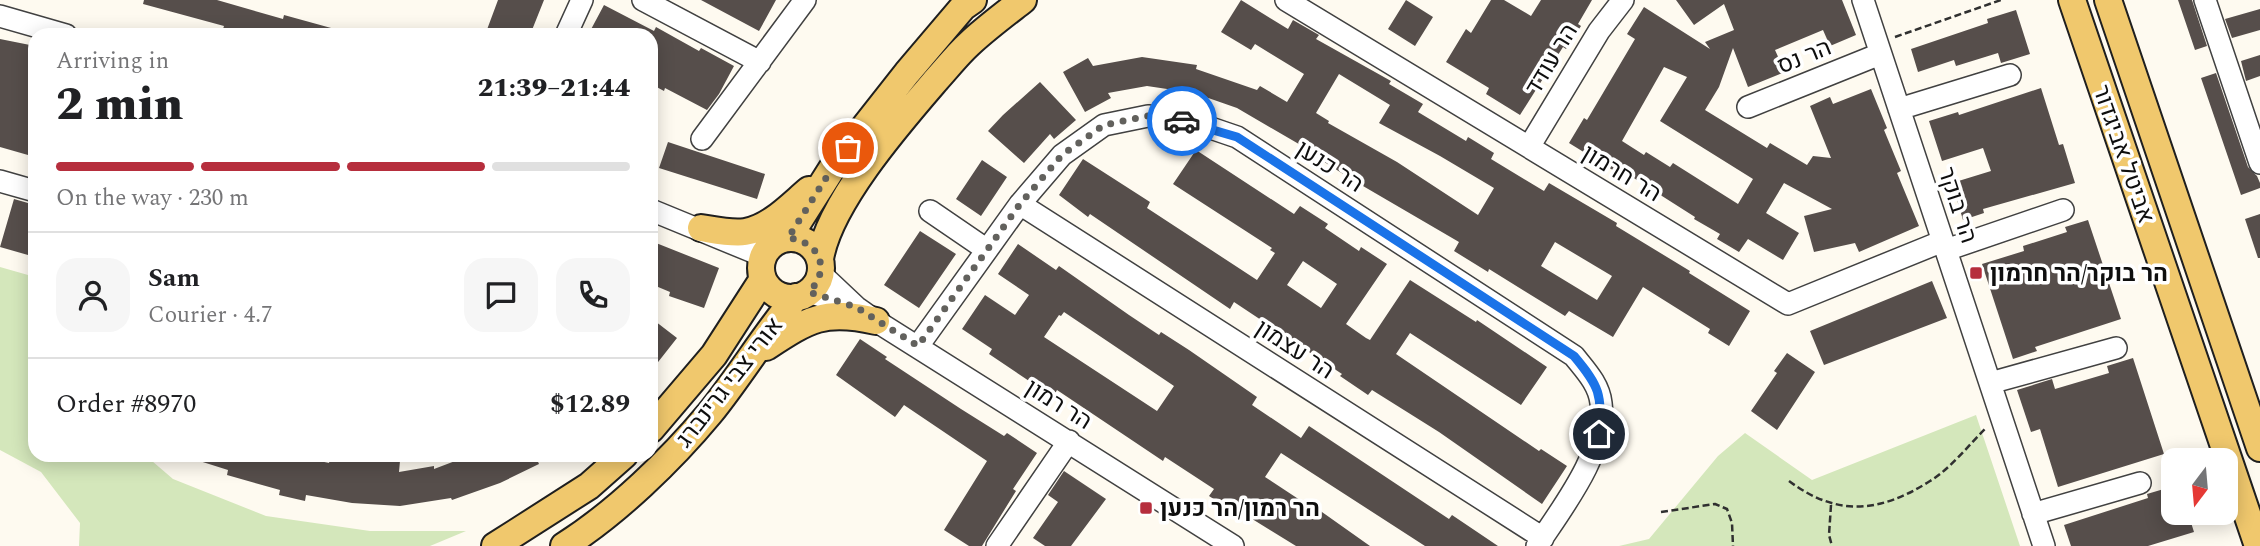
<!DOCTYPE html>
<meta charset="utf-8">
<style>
body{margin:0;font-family:Spectral,Heebo,serif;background:#f6f6f6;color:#202124;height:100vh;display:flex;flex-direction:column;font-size:26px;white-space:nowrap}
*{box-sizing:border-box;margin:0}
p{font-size:23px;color:#757577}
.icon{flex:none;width:38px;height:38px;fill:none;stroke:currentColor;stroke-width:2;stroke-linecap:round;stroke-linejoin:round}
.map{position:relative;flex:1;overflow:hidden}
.side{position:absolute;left:28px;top:28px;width:630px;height:434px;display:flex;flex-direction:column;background:#fff;border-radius:21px;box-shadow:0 4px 18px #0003}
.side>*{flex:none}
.needle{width:46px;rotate:196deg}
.buttons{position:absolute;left:2161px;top:448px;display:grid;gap:14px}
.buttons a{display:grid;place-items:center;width:77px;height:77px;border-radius:14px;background:#fff;box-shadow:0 4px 18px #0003;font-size:35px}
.pin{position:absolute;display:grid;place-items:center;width:60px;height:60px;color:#fff;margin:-30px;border:4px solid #fff;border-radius:50%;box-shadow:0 2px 7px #0007}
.courier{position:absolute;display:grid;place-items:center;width:70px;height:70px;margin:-35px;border:5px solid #1a73e8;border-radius:50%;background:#fff;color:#222;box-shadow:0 2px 9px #0007}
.headline em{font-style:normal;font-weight:800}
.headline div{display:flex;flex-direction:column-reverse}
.headline{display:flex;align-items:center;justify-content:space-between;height:119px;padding:0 28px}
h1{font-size:46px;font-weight:800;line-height:52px}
.bar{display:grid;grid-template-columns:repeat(4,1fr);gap:10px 7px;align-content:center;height:84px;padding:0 28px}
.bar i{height:9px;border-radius:5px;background:#e0e0e0}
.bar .on{background:#b62e3d}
.bar p{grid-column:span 4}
.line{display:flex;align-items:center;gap:18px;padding:0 28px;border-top:2px solid #e0e0e0}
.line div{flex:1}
.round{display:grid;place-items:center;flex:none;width:74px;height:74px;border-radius:21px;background:#f6f6f6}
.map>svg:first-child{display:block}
.green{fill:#d4e7bb}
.building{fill:#564e4b;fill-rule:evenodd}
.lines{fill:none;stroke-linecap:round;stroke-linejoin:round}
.minor-casing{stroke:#414141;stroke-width:24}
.major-casing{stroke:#1f1f1f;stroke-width:30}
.path{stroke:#303030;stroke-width:2.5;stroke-dasharray:7 3.5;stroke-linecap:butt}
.minor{stroke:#fff;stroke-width:21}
.major{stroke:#f0c86d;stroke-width:26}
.done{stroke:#62615d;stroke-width:7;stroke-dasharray:0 12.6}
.route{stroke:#1a73e8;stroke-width:9}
.poi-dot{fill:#b62e3d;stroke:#fff;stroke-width:2.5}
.labels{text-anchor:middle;stroke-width:7;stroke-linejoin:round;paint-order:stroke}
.street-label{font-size:24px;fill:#0e0e0e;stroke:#fff}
.poi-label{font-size:24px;font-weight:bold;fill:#0e0e0e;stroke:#fff;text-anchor:start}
</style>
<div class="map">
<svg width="2260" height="546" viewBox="0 0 2260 546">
<rect width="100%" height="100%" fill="#fefaf0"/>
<!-- green -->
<path class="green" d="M0 267 35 277V455H145L173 479 266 516 370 531H466L430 546H79L80 523 41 472 0 450Z
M1976 415 2020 546H1619L1649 539 1718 456 1745 433 1812 480Z"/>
<!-- building -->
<path class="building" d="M144 0H217L283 19 284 15 342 31V35H245L223 29 224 26 143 4Z
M498 0H544L530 35H485Z
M701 0H776L759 31Z
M1241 0 1288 29 1293 20 1319 35 1316 39 1391 81 1389 84 1423 104 1418 112 1466 141 1468 137 1494 153 1491 159 1544 191 1549 183 1617 223 1616 226 1690 271 1689 273 1750 311 1729 346 1708 333 1710 329 1643 287 1613 337 1569 311 1565 316 1489 269 1488 272 1454 251 1459 242 1351 179 1315 156 1316 154 1237 108 1194 93 1147 86 1108 93 1111 98 1085 112 1063 72 1088 58 1093 66 1142 57 1197 65 1196 69 1257 90 1260 86 1287 102 1304 74 1255 44 1251 50 1221 32ZM1339 74 1390 105 1379 123 1440 156 1494 188 1478 215 1397 162 1328 123 1329 121 1316 113ZM1555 242 1612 276 1597 300 1541 266Z
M1406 0 1433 17 1415 46 1388 29Z
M1491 0H1504L1531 16 1541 0H1592L1578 24 1581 26 1566 49 1563 47 1520 115 1486 94 1489 88 1446 62 1466 29 1471 33Z
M1676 0H1842L1856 35 1830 46 1823 30 1775 50 1785 72 1748 87 1733 48 1719 87 1705 110 1767 148 1770 143 1807 165 1813 156 1831 158 1810 106 1830 97 1833 104 1871 89 1887 128 1884 130 1901 171 1897 173 1919 226 1859 252 1855 243 1814 252 1804 216 1832 209 1784 183 1766 213 1799 233 1783 260 1748 239 1739 252 1717 239 1720 234 1694 219 1695 217 1618 168 1616 172 1569 143 1584 118 1587 120 1635 39 1627 34 1644 7 1710 49 1705 42 1734 30 1724 4 1694 25ZM1664 67 1687 77 1660 121 1753 179 1738 204 1673 163 1670 167 1646 152 1644 155 1622 141Z
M2178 0H2192L2207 46 2195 50Z
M604 5 654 31 656 27 699 51 701 48 734 66 719 94 707 110 665 88 664 91 651 84 652 35H588Z
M2260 9V30L2232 38 2225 19Z
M2016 10 2030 54 2001 63 1998 53 1956 66 1954 60 1918 72 1911 49 1988 23 1987 19Z
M0 39 35 46V157L0 147Z
M2260 55V76L2246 81 2241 61Z
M2216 73 2248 167 2257 176 2260 183V188L2241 195 2201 78Z
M1040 82 1076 120 1054 139 1050 134 1024 163 988 131 1003 115Z
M2041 88 2059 145 2063 144 2075 183 1983 209 1984 213 1963 220 1952 183 1991 171 1983 148 1942 161 1929 121 1958 112 1959 115Z
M668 142 765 174 757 199 659 168Z
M1196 150 1294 214 1300 206 1328 224 1325 228 1359 251 1361 247 1387 264 1346 324 1366 338 1370 340 1410 280 1476 322 1477 320 1547 367 1521 405 1410 333 1396 354 1539 451 1541 449 1567 466 1542 504 1439 432 1372 390 1368 395 1340 376 1342 374 1234 302 1230 309 1090 214 1088 217 1059 195 1083 159 1150 202 1147 208 1257 280 1275 253 1270 250 1272 248 1173 184ZM1303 261 1337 284 1321 308 1287 285Z
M982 160 1007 177 981 216 956 199Z
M14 199 35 205V251L29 249 28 255 0 247Z
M2260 214V258H2258L2245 219Z
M2088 220 2121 319 2035 347 2037 351 2013 359 1982 264 2024 251 2023 246 2067 232 2065 227Z
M920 231 956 254 919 308 884 285Z
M651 241 719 268 704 308 669 296 670 292 651 284Z
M1018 244 1056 270 1059 266 1129 315 1159 335 1161 332 1189 350 1257 397 1252 405 1301 438 1309 426 1449 519 1452 515 1498 546H1425L1281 453 1265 477 1303 502 1305 500 1370 546H1296L1236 509 1234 512 1209 496 1214 489 1165 457 1163 461 1057 390 1053 397 989 354 992 349 962 329 985 295 1015 315 1029 295 998 274ZM1064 312 1174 386 1157 411 1044 337 1059 315 1061 316Z
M1932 281 1947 318 1824 365 1810 331Z
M651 318 677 338 651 371Z
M860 339 887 357 885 359 961 409 1004 436 1007 433 1037 453 1013 489 1016 491 982 546H969L944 530 987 461 904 405 895 417 836 375Z
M1787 353 1815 372 1777 430 1751 411 1777 373 1774 371Z
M2133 358 2164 454 2058 487 2040 429 2031 432 2017 390 2052 379 2055 389 2109 373 2107 366Z
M190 455H292L329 463 331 455 372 462V459L400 461 399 472 434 466V469L471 455H535L539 464 500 483 452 500 451 498 400 506 352 503 306 495 305 501 279 495 280 490 227 475 228 470 190 458Z
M1064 471 1106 499 1071 546H1045L1033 538 1058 502 1048 495Z
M2174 486V513H2188L2194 532 2148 546H2071L2064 525 2148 498 2147 494Z"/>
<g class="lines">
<defs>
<path id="minor" d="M643 0 760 62
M1286 0 1788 304 1943 241
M1863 0 2044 546
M2205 0 2260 163
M0 16 66 35
M566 35 582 0
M1748 107 1880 54
M1899 109 2010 75
M702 139 805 0
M1529 147 1599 31 1623 0
M0 181 35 191
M1020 204 1543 538
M651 210 763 256
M930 211 987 250
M1946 250 2063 210
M821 274 856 307 876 321 1233 546
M809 292 851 306
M918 346 1020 204 1062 155 1104 125 1148 116 1193 122 1237 137 1574 356C1585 370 1599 384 1601 403 1607 451 1562 508 1537 546
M1990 383 2116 348
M2033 514 2140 483
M997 546 1069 441"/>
<path id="major" d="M2072 0 2258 546
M2108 0 2260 448
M701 228C714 230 731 234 745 232 770 228 790 206 809 190
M788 238 833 167 907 73 963 7 973 0
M761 268a30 30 0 1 1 60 0a30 30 0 1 1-60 0Z
M820 259C829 203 899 123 936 80 947 68 957 55 969 44 986 28 1005 14 1023 0
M766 347C809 319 824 309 876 321
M651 429 714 355 763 279
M495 546 589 486 624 455
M564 546C616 513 671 460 710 413 740 376 765 334 796 297"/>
</defs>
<!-- minor casing -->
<use href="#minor" class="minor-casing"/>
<!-- major casing -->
<use href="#major" class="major-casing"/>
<!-- path -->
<path class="path" d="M1895 37 2001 0
M1789 481C1837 517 1880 513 1930 481 1950 469 1968 446 1985 429
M1831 505 1829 535 1832 546
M1661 512 1715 504 1727 509 1732 523 1733 546"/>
<!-- minor -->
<use href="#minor" class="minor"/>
<!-- major -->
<use href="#major" class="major"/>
</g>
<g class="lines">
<!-- done -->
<path class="done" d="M848 148 833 167 788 238C819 241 832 269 809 292L856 307 918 346 1020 204 1062 155 1104 125 1148 116 1182 121"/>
<!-- route -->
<path class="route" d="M1182 121 1237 137 1574 356C1600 387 1602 394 1599 434"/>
</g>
<!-- markers -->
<g class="poi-dot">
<rect x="1969" y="266" width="14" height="14" rx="3.5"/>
<rect x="1139" y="501" width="14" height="14" rx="3.5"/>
</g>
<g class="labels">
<!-- street labels -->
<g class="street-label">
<text transform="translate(1804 56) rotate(-22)" y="8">הר נס</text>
<text transform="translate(1551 59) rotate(-59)" y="8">הר עודד</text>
<text transform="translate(2124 154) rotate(71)" y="8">אביטל אביגדור</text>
<text transform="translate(1330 166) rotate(33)" y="8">הר כנען</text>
<text transform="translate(1622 173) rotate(31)" y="8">הר חרמון</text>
<text transform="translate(1958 205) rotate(72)" y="8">הר בוקר</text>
<text transform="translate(1295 349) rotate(33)" y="8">הר עצמון</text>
<text transform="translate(729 382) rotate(-52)" y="8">אורי צבי גרינברג</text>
<text transform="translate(1059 404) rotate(32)" y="8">הר רמון</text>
</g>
<!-- poi labels -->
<g class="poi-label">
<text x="1990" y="281">הר בוקר/הר חרמון</text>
<text x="1160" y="516">הר רמון/הר כנען</text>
</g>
</g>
</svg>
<div class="buttons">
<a><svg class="needle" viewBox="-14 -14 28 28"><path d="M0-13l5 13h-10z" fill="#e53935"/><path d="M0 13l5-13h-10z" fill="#757577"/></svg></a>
</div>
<div class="pin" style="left:848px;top:148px;background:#ea580c"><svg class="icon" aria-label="bag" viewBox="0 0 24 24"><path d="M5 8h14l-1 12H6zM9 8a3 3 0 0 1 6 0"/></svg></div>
<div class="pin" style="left:1599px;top:434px;background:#1f2937"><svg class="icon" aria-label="home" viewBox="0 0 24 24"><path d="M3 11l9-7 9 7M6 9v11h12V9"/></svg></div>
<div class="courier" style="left:1182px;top:121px"><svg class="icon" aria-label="car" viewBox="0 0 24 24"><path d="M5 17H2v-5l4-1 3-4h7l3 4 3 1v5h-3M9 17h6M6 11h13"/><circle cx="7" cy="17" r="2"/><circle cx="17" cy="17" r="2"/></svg></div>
<section class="side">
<div class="headline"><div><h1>2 min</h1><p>Arriving in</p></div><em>21:39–21:44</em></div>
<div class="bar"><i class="on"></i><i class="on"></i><i class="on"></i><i></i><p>On the way · 230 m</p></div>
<div class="line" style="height:126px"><a class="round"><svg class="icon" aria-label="person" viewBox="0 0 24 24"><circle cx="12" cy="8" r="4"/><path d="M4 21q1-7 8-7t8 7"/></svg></a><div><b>Sam</b><p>Courier · 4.7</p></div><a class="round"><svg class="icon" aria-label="chat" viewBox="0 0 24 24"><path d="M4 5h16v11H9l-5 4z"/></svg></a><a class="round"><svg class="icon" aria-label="phone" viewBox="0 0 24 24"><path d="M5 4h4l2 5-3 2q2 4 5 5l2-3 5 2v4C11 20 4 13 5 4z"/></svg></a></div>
<div class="line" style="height:91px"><div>Order #8970</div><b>$12.89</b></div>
</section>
</div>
